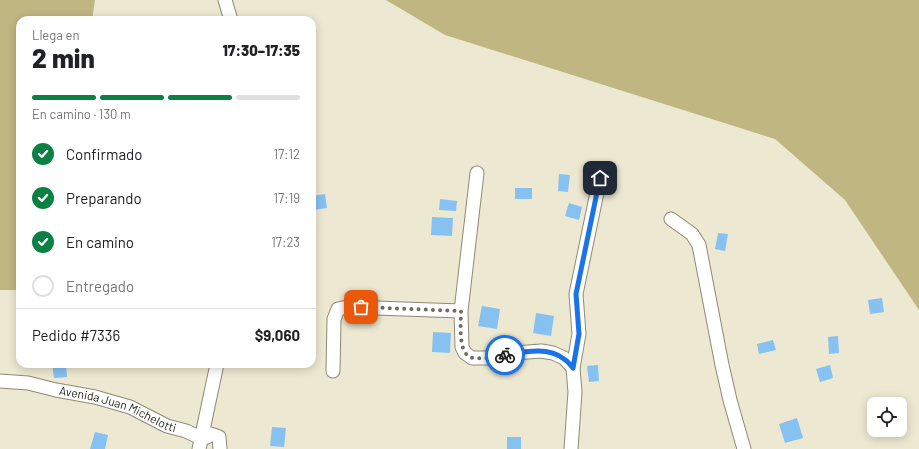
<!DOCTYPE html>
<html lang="es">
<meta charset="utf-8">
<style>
body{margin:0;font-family:Barlow,sans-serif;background:#f2f2f2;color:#202124;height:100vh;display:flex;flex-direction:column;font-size:15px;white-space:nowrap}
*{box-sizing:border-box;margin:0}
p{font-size:13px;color:#757577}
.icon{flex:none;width:22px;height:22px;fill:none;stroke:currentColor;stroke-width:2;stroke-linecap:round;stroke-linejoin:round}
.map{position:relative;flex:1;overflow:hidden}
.drawer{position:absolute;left:16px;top:16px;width:300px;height:352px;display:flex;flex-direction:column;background:#fff;border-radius:12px;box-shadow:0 2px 10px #0003}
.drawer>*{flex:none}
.fabs{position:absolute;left:867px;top:397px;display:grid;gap:8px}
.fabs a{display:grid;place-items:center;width:40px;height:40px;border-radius:8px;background:#fff;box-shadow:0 2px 10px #0003;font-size:20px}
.pin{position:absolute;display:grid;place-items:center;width:34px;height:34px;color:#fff;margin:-17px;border-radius:8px;box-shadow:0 2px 6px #0006}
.courier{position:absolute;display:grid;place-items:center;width:40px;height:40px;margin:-20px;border:3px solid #1a73e8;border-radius:50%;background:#fff;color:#222;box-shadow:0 1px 5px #0007}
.overview em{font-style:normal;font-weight:800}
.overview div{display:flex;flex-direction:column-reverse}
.overview{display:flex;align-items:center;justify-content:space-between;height:68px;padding:0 16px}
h1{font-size:26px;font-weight:800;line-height:30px}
.bar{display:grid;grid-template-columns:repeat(4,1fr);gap:6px 4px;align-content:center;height:48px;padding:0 16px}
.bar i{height:5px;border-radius:3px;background:#e0e0e0}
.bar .on{background:#0b8043}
.bar p{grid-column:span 4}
.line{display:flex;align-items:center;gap:10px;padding:0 16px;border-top:1px solid #e0e0e0}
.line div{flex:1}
ol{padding:0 16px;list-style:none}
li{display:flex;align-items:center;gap:12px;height:44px}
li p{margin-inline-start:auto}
li .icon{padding:4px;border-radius:50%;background:#0b8043;color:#fff;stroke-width:4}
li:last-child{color:#757577}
li i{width:22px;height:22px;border:2px solid #e0e0e0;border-radius:50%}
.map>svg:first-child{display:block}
.green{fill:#c0b682}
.building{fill:#87c1f2}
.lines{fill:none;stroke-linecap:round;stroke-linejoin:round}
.street-casing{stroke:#8e8a75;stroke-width:15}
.street{stroke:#fff;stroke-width:13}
.done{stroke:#6f6c5e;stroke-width:4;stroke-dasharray:0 7.2}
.route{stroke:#1a73e8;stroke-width:5}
.labels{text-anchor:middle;stroke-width:4;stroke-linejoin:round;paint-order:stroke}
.street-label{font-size:12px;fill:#2b2920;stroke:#faf5de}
</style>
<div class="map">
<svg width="919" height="449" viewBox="0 0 919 449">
<rect width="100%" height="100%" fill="#ece8d1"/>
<!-- green -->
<path class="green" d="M0 0H95L92 20H20V290H0Z
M386 0H919V310L845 200 775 139 445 35Z"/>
<!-- building -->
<path class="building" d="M559 174 570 175 568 192 558 191Z
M515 188H532V199H515Z
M325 194 327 208 313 210 312 196Z
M440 199 457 201 456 211 439 210Z
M569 203 582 207 579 220 565 216Z
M432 217 453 218 452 236 431 235Z
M718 233 728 234 725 251 715 249Z
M882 298 884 312 870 314 868 300Z
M482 306 500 309 497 329 478 326Z
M536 313 554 316 551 336 533 333Z
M433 332 451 333 450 353 432 352Z
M838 336 839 353 829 354 828 337Z
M773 340 776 350 759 354 757 344Z
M52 364H66L67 377 54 378Z
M598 365 599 381 589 382 587 366Z
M830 365 833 378 820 382 816 369Z
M797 418 803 438 785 443 779 424Z
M272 427 286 428 284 447 270 446Z
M95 432 108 435 105 449H90Z
M507 437H521V449H507Z"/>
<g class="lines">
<defs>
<g id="street">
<path d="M225 0 231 20"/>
<path d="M477 173 461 311 462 347 465 353 472 358H486L515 353 541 351 553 353 564 358 573 368"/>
<path d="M671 219 692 234 699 245 722 365 730 400 744 449"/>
<path d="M333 371 334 319 338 309 347 307 461 311"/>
<path id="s1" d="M0 381 28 383 56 390 95 397 130 407 167 426 186 431 201 438 207 437 211 434 219 437 220 449"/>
<path d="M199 449 217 364"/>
<path d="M571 449 575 392 573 368 579 334 576 294 600 178"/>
</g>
</defs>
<!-- street casing -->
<use href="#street" class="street-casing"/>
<!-- street -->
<use href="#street" class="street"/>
</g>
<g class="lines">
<!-- done -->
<path class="done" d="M361 307 461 311C461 324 457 357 474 358 484 359 495 357 505 355"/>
<!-- route -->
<path class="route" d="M505 355C523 352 548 346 564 359 568 361 570 365 573 368L579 334 576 294 600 178"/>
</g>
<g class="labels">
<!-- street labels -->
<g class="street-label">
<text dy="4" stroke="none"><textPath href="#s1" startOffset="122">Avenida Juan Michelotti</textPath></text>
</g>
</g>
</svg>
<div class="fabs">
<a><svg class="icon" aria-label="locate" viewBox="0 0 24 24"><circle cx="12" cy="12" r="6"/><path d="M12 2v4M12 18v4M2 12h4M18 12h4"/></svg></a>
</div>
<div class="pin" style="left:361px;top:307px;background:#ea580c"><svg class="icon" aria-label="bag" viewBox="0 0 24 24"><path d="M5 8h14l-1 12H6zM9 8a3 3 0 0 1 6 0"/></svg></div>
<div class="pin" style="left:600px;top:178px;background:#1f2937"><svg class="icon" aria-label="home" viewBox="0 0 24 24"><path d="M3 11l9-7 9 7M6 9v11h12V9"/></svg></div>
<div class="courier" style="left:505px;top:355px"><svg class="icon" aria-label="bike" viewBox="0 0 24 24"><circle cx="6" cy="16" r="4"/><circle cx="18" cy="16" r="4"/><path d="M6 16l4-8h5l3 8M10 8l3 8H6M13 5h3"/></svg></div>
<section class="drawer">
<div class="overview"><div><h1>2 min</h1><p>Llega en</p></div><em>17:30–17:35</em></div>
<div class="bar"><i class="on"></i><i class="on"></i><i class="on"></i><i></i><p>En camino · 130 m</p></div>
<ol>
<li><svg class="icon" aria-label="check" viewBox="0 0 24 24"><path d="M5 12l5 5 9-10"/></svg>Confirmado<p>17:12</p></li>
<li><svg class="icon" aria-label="check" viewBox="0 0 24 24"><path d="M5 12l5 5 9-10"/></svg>Preparando<p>17:19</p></li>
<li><svg class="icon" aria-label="check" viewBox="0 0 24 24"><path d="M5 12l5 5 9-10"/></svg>En camino<p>17:23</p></li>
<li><i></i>Entregado</li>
</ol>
<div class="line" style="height:52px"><div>Pedido #7336</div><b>$9,060</b></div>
</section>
</div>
